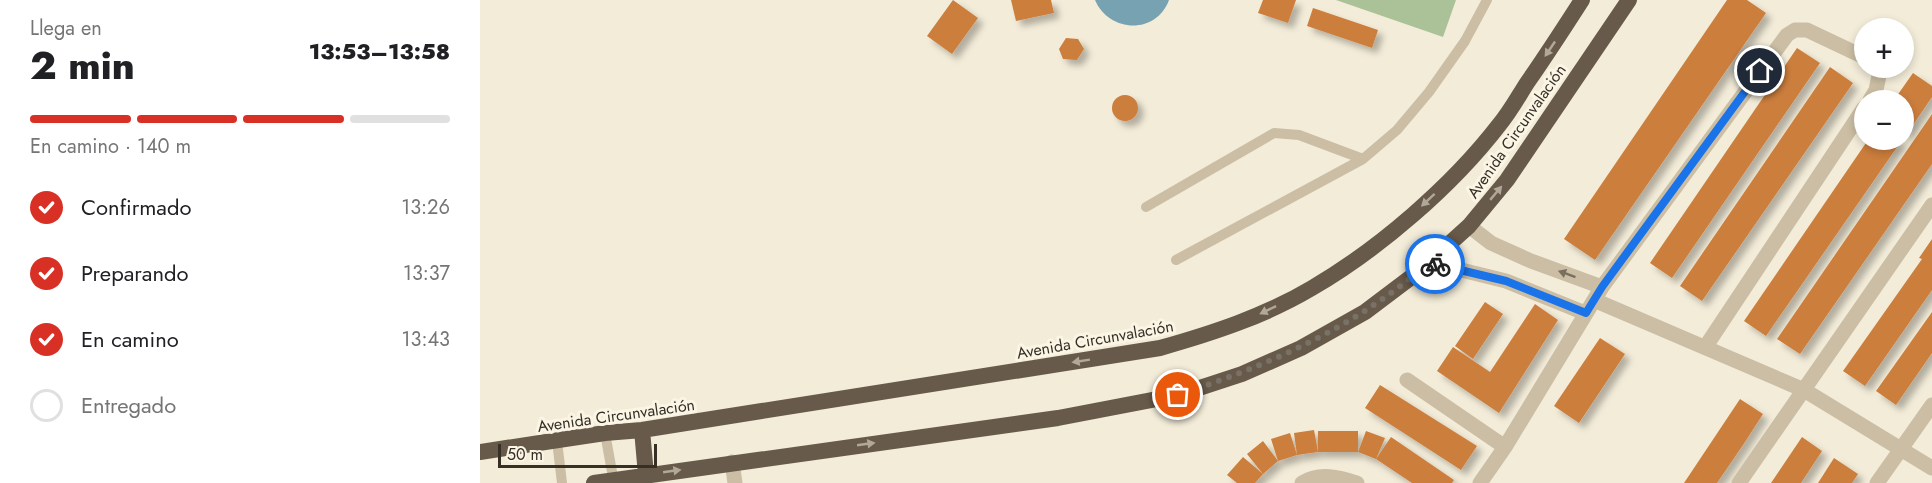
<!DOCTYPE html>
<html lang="es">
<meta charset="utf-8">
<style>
body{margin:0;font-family:Jost,sans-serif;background:#f6f6f6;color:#202124;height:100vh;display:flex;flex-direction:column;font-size:22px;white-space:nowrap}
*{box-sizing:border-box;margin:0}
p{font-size:20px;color:#757577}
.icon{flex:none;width:33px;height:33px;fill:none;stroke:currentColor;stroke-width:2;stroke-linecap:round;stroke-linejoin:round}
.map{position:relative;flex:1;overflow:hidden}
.drawer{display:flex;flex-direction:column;background:#fff;width:480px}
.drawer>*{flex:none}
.fabs{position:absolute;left:1374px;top:18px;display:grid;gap:12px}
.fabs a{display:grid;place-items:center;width:60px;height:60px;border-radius:50%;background:#fff;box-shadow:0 3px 9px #0003;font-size:30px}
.scale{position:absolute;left:18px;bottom:15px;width:159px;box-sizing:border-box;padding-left:6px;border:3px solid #362f26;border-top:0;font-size:16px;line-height:21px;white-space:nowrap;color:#362f26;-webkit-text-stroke:4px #faf5e5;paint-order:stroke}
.pin{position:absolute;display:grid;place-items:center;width:51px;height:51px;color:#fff;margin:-26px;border:3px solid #fff;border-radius:50%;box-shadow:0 2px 6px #0007}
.courier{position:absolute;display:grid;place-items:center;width:60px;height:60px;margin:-30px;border:4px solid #1a73e8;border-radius:50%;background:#fff;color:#222;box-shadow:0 2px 8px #0007}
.overview em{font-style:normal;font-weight:800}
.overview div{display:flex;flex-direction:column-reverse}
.overview{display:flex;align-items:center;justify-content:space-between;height:102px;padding:0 30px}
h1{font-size:39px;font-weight:800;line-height:45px}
.bar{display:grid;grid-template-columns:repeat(4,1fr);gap:9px 6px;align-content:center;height:72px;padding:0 30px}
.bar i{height:8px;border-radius:4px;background:#e0e0e0}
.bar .active{background:#d93025}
.bar p{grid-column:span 4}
ol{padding:0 30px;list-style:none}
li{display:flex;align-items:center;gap:18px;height:66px}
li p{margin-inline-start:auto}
li .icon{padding:6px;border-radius:50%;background:#d93025;color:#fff;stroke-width:4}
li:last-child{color:#757577}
li i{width:33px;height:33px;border:3px solid #e0e0e0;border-radius:50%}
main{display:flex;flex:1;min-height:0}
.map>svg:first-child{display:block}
.green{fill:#abc298}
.water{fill:#77a2b1}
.building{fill:#cc7e3d;filter:url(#shadow)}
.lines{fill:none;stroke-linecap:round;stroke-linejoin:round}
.service{stroke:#cbbea4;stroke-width:10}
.minor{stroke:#cbbea4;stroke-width:15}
.trunk{stroke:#685a4a;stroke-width:16}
.oneway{fill:#b1a898}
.oneway2{fill:#796f5f}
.done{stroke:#787165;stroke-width:6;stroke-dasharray:0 10.8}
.route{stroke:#1a73e8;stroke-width:8}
.labels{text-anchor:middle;stroke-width:6;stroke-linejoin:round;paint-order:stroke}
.street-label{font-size:16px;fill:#362f26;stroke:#faf5e5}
</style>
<main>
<section class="drawer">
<div class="overview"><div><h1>2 min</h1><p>Llega en</p></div><em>13:53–13:58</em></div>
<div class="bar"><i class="active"></i><i class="active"></i><i class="active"></i><i></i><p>En camino · 140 m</p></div>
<ol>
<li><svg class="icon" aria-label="check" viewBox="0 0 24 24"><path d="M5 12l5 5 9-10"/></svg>Confirmado<p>13:26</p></li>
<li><svg class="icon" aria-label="check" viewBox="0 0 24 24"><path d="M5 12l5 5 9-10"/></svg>Preparando<p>13:37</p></li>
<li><svg class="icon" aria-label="check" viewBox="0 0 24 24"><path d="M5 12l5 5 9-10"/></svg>En camino<p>13:43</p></li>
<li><i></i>Entregado</li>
</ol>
</section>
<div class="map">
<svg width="1452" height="483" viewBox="0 0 1452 483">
<defs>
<filter id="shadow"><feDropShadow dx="5.5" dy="5.5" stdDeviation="3" flood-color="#0004"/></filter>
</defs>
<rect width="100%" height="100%" fill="#f3ecd9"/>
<!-- green -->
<path class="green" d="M856 0H976L963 37Z"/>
<!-- water -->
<path class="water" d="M615 0H689C676 35 629 33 615 0Z"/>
<!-- building -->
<path class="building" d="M473 0 498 18 472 54 447 36Z
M531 0H571L574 13 536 21Z
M783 0H816L808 23 778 13Z
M1247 0H1267L1286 13 1115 260 1084 239Z
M833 8 898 30 892 48 827 26Z
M586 38 598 39 604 49 597 60 583 59 579 49Z
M1317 48 1340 63 1192 278 1170 263Z
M1350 67 1373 83 1222 301 1200 286Z
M1433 73 1452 86V97L1424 138V100H1414Z
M632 108a13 13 0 1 1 26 0a13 13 0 1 1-26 0Z
M1452 114V164L1320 354 1297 339Z
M1388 140H1422L1286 336 1264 321Z
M1452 239V290L1385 386 1363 371 1442 259 1439 258Z
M1005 302 1023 314 993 359 975 346Z
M1055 304 1078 320 1019 413 957 371 973 347 1010 372Z
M1452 312V353L1416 405 1396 391Z
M1120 338 1145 354 1099 423 1074 406Z
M900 385 997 446 981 470 885 408Z
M1260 399 1283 414 1263 445 1237 483H1204Z
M834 430 838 452 817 455 814 433Z
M838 431H878V452H838Z
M886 431 905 438 896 459 878 452Z
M810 433 817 455 798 461 791 439Z
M911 437 974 480 972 483H932L896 459Z
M1322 437 1342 451 1321 483H1291Z
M783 441 798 461 783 474 775 483H757L747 475 763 457 783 474 767 454Z
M1354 458 1378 474 1372 483H1338Z"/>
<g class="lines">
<!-- service -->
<path class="service" d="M666 207 794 133 819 135 883 159
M696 260 883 159 917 130 949 92 985 41 1007 0
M125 433 134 483
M77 441 82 483"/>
<!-- minor -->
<path class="minor" d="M1390 100 1396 90 1400 71 1398 68
M989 226 1011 243 1051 261 1122 287
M949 262 1026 281 1105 313
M1114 300 1324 390 1452 468
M1226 346 1384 108
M927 380 1025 447
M252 462 255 483
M822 483C839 472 859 477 877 483
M1000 483 1025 447 1122 287 1307 35 1315 30H1327L1384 57
M1259 483 1452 205
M1397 483 1452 405"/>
<!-- trunk -->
<path class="trunk" d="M162 430 166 475
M0 452 125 433 162 430 680 348C733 333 785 316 832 288 899 249 972 186 1019 125 1030 112 1038 97 1047 83 1066 56 1084 28 1102 0
M114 483 578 418 698 395 762 374 821 348 885 312 938 272 989 226 1027 180 1149 0"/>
</g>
<!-- one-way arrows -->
<defs><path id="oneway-solid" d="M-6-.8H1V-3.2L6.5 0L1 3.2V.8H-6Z" transform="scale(1.5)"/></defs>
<g class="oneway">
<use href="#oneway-solid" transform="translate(1070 49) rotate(124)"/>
<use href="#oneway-solid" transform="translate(1016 193) rotate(-50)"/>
<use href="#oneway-solid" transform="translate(948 200) rotate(137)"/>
<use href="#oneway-solid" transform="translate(788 310) rotate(154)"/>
<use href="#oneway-solid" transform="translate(601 361) rotate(171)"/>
<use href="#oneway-solid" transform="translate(386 444) rotate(-8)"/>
<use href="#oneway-solid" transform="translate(192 471) rotate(-8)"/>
</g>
<use class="oneway2" href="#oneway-solid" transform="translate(1087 274) rotate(-160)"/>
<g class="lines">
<!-- done -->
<path class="done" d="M698 395C789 365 877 327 949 262L955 264"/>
<!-- route -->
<path class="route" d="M955 264 1026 281 1106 313 1122 287 1280 71"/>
</g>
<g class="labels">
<!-- street labels -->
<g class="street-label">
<text transform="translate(1036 131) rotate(-55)" y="6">Avenida Circunvalación</text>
<text transform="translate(615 339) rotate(-10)" y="6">Avenida Circunvalación</text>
<text transform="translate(136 415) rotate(-8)" y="6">Avenida Circunvalación</text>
</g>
</g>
</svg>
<div class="fabs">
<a>+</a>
<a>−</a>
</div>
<div class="scale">50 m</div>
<div class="pin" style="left:698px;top:395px;background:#ea580c"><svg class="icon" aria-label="bag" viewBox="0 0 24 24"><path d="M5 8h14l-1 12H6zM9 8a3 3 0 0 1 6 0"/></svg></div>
<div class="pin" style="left:1280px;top:71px;background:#1f2937"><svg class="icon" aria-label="home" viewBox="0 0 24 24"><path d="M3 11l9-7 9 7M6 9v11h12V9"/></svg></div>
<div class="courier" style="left:955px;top:264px"><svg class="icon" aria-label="bike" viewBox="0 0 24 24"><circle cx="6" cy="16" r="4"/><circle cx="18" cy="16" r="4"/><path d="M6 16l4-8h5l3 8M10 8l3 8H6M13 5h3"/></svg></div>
</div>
</main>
